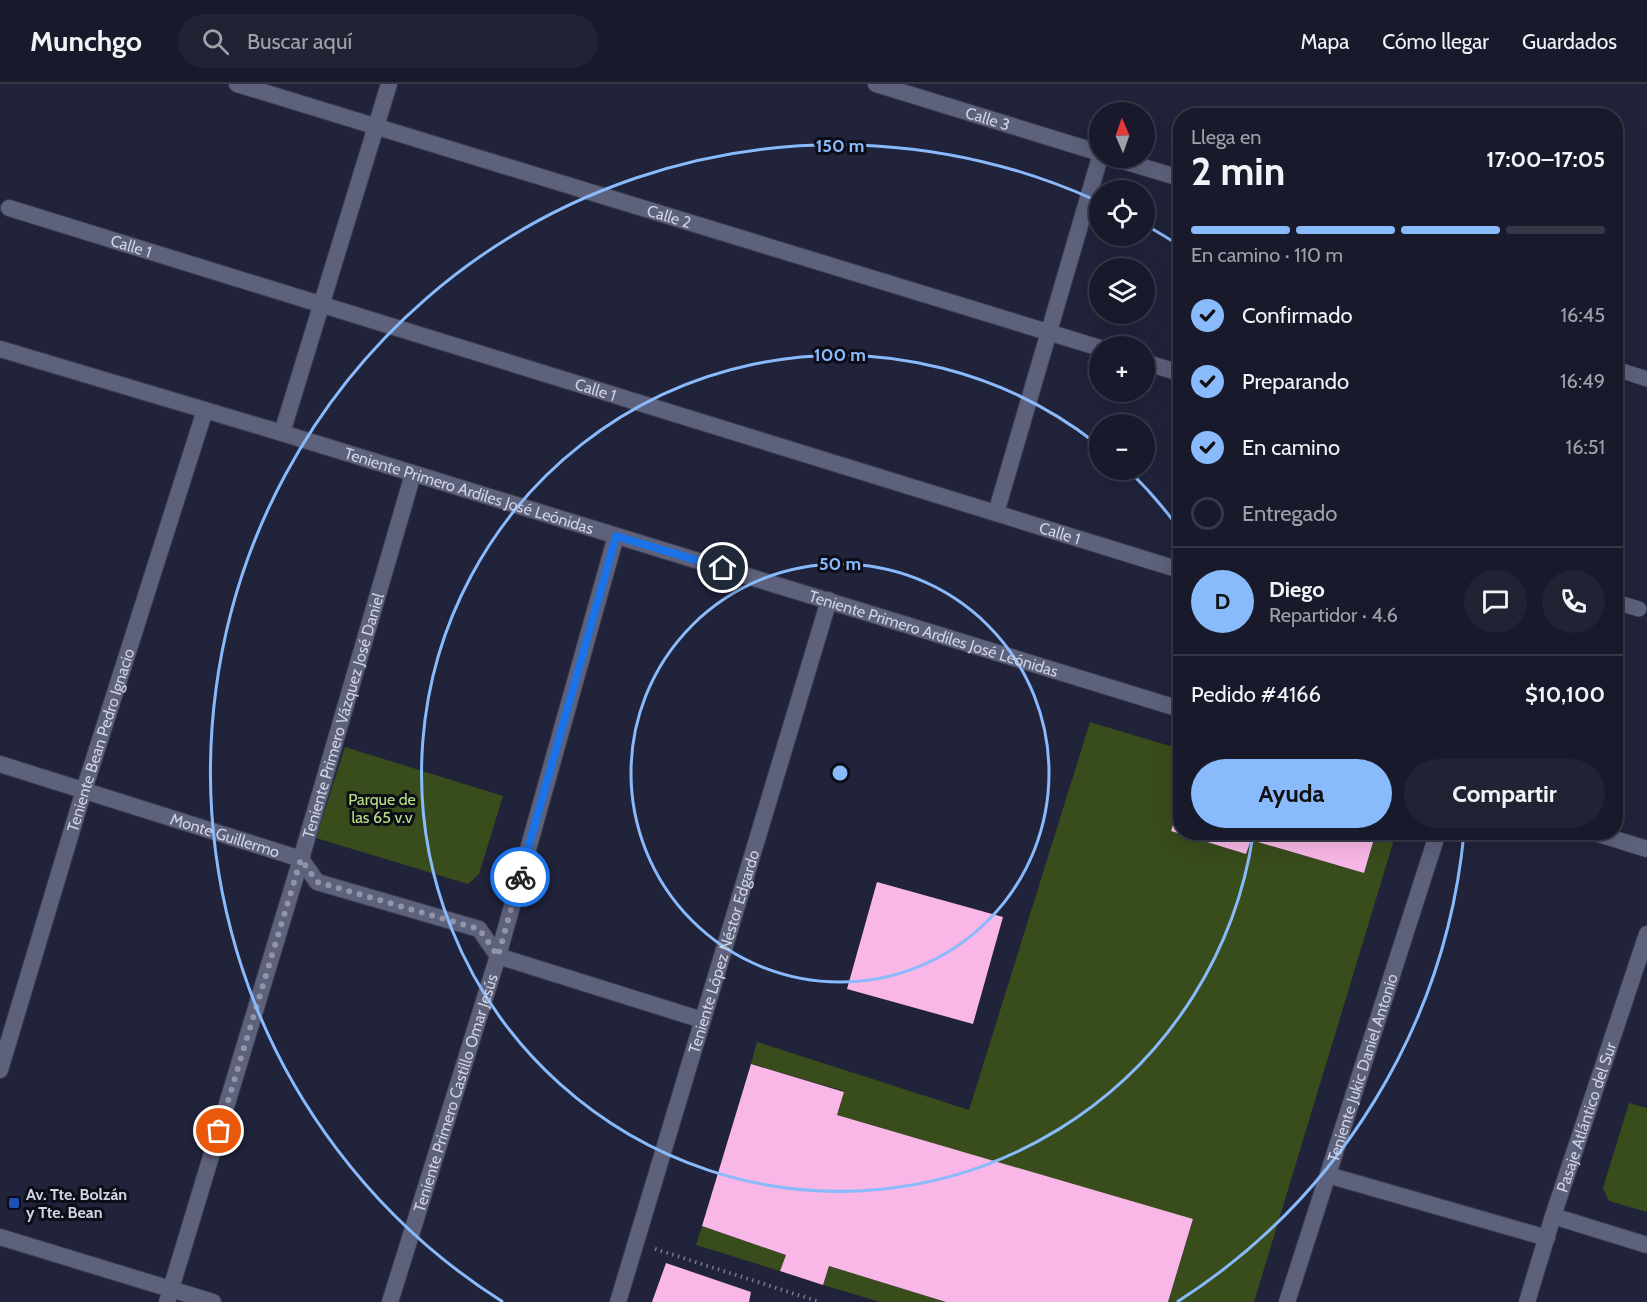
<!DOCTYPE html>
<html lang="es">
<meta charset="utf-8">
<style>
body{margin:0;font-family:Cabin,sans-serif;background:#212334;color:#f1f3f6;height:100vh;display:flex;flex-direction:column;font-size:22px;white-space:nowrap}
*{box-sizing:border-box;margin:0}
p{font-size:20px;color:#9fa1a9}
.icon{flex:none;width:33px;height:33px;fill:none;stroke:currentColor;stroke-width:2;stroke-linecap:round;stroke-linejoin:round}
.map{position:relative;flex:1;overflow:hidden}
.panel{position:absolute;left:1173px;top:24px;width:450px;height:732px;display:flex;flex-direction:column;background:#181a2c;border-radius:24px;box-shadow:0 6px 24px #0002,0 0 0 2px #363848}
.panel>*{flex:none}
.needle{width:39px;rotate:358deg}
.controls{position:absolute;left:1089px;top:18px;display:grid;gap:12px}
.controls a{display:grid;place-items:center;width:66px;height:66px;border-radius:50%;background:#181a2c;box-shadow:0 6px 24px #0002,0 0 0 2px #363848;font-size:30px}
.pin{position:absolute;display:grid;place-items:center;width:51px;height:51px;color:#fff;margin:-26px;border:3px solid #fff;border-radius:50%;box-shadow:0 2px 6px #0007}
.courier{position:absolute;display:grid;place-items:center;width:60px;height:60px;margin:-30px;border:4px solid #1a73e8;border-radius:50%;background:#fff;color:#222;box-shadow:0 2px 8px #0007}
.overview em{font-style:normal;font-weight:800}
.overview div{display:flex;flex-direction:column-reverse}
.overview{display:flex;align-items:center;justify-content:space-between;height:102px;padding:0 18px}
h1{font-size:39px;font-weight:800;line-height:45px}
.bar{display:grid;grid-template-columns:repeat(4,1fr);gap:9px 6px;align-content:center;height:72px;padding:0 18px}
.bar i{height:8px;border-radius:4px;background:#363848}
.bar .current{background:#88bafc}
.bar p{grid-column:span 4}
.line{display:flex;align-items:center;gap:15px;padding:0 18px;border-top:2px solid #363848}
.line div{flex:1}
.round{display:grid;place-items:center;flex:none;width:63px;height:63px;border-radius:32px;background:#212334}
ol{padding:0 18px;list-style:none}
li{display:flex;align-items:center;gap:18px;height:66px}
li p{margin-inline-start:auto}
li .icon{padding:6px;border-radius:50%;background:#88bafc;color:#111;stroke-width:4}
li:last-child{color:#9fa1a9}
li i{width:33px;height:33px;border:3px solid #363848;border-radius:50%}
.button{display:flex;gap:12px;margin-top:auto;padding:12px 18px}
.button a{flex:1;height:69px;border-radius:36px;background:#88bafc;color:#111;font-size:24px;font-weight:800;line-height:69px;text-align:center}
.button a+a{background:#212334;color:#f1f3f6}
header{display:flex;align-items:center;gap:36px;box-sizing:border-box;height:84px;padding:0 30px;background:#181a2c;border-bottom:2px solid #363848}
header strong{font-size:28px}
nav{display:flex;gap:33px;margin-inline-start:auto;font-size:21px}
.search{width:420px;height:54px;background:#212334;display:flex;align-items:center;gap:15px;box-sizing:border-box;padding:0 21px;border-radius:33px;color:#9fa1a9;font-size:22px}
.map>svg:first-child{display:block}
.green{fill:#394c1b}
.building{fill:#f8b7e6}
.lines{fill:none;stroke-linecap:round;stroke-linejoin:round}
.service-casing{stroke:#3a3c4f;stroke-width:16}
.pedestrian-casing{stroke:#3a3c4f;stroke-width:18}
.minor-casing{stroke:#3a3c4f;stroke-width:18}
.tertiary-casing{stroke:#3a3c4f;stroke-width:18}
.path{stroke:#777a8d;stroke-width:4;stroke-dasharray:1.5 4.5;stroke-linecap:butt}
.service{stroke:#5d617b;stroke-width:15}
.pedestrian{stroke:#5d617b;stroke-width:16}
.minor{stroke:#5d617b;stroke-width:16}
.tertiary{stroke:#5d617b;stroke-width:16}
.done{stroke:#9295a7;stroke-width:6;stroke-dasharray:0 10.8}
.route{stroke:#1a73e8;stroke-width:8}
.ring{fill:none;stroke:#88bafc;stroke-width:3}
.transit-dot{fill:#1a4fb4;stroke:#0c0d17;stroke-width:2}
.labels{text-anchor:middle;stroke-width:6;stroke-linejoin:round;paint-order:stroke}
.street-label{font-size:16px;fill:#d0d3e2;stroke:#0c0d17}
.park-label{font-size:16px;fill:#bbe285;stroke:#0c0d17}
.poi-label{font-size:16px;font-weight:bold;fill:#d0d3e2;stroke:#0c0d17;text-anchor:start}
.centre{fill:#88bafc;stroke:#0c0d17;stroke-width:3}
.ring-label{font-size:18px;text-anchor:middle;font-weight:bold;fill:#88bafc;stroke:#0c0d17;stroke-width:6;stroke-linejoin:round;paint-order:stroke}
</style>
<header>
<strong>Munchgo</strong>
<div class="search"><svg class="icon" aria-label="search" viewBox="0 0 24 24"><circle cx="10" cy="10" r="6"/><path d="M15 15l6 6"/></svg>Buscar aquí</div>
<nav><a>Mapa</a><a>Cómo llegar</a><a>Guardados</a></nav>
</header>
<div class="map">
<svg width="1647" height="1218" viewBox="0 0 1647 1218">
<rect width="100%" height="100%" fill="#20233a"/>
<!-- green -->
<path class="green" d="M1090 638 1180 665V717L1172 747 1246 770 1251 756 1364 789 1376 749H1396L1254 1218H1168L1193 1136 837 1031 844 1007 751 980 757 958 969 1026Z
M345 663 503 712 479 790 468 800 316 754Z
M1629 1019 1647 1024V1128L1609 1117 1603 1104Z
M702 1142 786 1171 780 1187 696 1161Z
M829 1182 946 1218H880L823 1201Z"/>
<!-- building -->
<path class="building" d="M1180 719V748H1376L1364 789 1251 756 1246 770 1171 747Z
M877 798 1003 833 973 940 847 905Z
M751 980 844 1008 837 1031 1193 1135 1168 1218H946L829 1182 823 1201 780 1187 786 1171 702 1142Z
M666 1179 751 1208 749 1218H652Z"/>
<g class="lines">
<defs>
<path id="service" d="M1616 285 1647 295
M1616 518 1639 525"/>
<g id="pedestrian">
<path id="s1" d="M0 680 301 775 413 390"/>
<path d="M1328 1091 1547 1154"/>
<path id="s2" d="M390 1218 498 872 702 936"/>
</g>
<g id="minor">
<path id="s3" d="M237 0 1100 264"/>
<path id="s4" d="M876 0 1100 69"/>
<path d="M1113 74 1180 94"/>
<path id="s5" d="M9 124 1180 486"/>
<path d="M1144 278 1180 289"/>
<path d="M282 349 389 0"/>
<path d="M996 429 1100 73"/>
<path d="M301 775 317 798 479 845 498 872"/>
<path d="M498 872 616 452"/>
<path id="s6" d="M0 986 84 706 205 326"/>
<path d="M1553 1132 1647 1161"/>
<path d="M0 1153 213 1218"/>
<path d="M167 1218 301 775"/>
<path id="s7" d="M618 1218 829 516"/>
<path id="s8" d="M1287 1218 1438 748"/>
<path id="s9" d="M1527 1218 1553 1132 1647 850"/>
</g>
<g id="tertiary">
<path id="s10" d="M0 265 282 349 1180 625"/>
<path d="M1592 748 1647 765"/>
</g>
</defs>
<!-- service casing -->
<use href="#service" class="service-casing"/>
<!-- pedestrian casing -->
<use href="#pedestrian" class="pedestrian-casing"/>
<!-- minor casing -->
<use href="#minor" class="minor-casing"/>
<!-- tertiary casing -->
<use href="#tertiary" class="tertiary-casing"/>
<!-- path -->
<path class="path" d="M655 1165 820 1218"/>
<!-- service -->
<use href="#service" class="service"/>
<!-- pedestrian -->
<use href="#pedestrian" class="pedestrian"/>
<!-- minor -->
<use href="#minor" class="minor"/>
<!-- tertiary -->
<use href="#tertiary" class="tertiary"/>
</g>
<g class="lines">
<!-- done -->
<path class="done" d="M219 1047 301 775 317 798 479 845 498 872 520 793"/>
<!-- route -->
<path class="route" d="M520 793 616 452 723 484"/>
</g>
<!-- distance rings -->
<g class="ring">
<circle cx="840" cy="689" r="209"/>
<path d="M1253 751A418 418 0 1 1 1097 360M1128 386A418 418 0 0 1 1180 446"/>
<path d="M1464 749A627 627 0 0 1 1177 1218M503 1218A627 627 0 0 1 1095 116M1149 143A627 627 0 0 1 1177 160"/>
</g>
<!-- markers -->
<rect class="transit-dot" x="8" y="1113" width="12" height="12" rx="3"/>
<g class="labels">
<!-- street labels -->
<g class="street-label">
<text dy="6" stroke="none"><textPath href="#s4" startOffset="117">Calle 3</textPath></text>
<text dy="6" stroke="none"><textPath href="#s3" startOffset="452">Calle 2</textPath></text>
<text dy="6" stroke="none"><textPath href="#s5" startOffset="128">Calle 1</textPath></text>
<text dy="6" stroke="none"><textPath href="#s5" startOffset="614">Calle 1</textPath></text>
<text dy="6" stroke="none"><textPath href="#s10" startOffset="490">Teniente Primero Ardiles José Leónidas</textPath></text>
<text dy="6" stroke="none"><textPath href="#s5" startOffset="1100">Calle 1</textPath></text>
<text dy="6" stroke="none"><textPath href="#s10" startOffset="976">Teniente Primero Ardiles José Leónidas</textPath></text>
<text dy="6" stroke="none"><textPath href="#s1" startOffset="465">Teniente Primero Vázquez José Daniel</textPath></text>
<text dy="6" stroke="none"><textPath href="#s6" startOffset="345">Teniente Bean Pedro Ignacio</textPath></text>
<text dy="6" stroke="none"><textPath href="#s1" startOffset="236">Monte Guillermo</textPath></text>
<text dy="6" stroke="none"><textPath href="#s7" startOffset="366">Teniente López Néstor Edgardo</textPath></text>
<text dy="6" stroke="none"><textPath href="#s8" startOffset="246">Teniente Jukic Daniel Antonio</textPath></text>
<text dy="6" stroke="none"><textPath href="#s2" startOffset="219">Teniente Primero Castillo Omar Jesús</textPath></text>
<text dy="6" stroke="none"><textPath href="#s9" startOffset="194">Pasaje Atlántico del Sur</textPath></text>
</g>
<!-- park labels -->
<g class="park-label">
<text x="382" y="721">Parque de<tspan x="382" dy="18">las 65 v.v</tspan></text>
</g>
<!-- poi labels -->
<g class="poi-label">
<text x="26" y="1116">Av. Tte. Bolzán<tspan x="26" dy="18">y Tte. Bean</tspan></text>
</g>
</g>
<circle cx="840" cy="689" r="9" class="centre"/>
<g class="ring-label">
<text x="840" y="68">150 m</text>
<text x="840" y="277">100 m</text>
<text x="840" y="486">50 m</text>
</g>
</svg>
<div class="controls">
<a><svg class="needle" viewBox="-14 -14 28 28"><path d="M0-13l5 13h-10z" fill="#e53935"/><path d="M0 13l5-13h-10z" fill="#9fa1a9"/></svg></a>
<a><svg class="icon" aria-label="locate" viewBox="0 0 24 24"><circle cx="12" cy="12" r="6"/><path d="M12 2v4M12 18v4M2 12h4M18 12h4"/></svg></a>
<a><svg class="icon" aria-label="layers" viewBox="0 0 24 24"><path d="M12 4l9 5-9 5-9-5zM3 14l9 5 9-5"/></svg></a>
<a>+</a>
<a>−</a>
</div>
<div class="pin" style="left:219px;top:1047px;background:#ea580c"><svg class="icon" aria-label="bag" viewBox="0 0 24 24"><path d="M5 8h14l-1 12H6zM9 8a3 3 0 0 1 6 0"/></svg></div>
<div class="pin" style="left:723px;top:484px;background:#1f2937"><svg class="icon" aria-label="home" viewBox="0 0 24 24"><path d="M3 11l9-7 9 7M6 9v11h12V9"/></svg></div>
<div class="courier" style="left:520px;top:793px"><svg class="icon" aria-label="bike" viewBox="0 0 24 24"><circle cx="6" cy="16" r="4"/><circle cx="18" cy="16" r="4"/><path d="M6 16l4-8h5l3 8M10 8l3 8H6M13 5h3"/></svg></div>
<section class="panel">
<div class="overview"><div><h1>2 min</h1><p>Llega en</p></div><em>17:00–17:05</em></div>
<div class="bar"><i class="current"></i><i class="current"></i><i class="current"></i><i></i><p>En camino · 110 m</p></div>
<ol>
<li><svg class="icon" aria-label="check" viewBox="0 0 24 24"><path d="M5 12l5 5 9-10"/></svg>Confirmado<p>16:45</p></li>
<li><svg class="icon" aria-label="check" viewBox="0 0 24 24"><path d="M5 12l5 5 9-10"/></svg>Preparando<p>16:49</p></li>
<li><svg class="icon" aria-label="check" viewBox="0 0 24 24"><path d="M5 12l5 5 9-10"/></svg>En camino<p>16:51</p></li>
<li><i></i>Entregado</li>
</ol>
<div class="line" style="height:108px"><b class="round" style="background:#88bafc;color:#111">D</b><div><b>Diego</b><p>Repartidor · 4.6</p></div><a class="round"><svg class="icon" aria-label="chat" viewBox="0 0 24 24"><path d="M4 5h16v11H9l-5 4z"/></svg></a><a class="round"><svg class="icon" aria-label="phone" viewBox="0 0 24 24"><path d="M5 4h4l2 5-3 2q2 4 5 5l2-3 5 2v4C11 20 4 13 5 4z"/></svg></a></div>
<div class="line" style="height:78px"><div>Pedido #4166</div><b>$10,100</b></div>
<div class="button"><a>Ayuda</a><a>Compartir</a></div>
</section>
</div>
